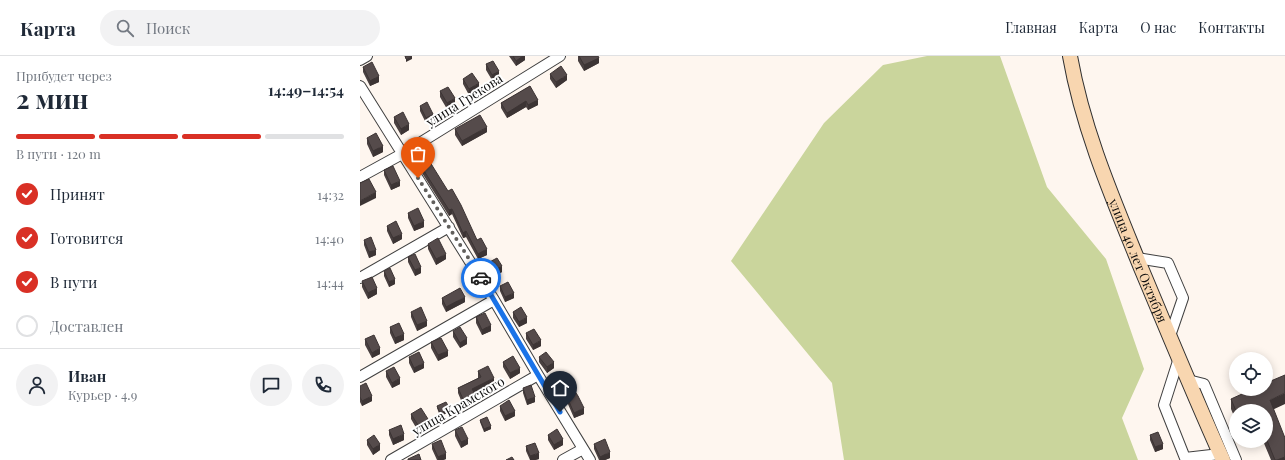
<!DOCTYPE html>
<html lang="ru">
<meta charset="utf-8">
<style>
body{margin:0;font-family:"Playfair Display",serif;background:#f2f2f3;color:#1f2937;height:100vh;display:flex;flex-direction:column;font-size:15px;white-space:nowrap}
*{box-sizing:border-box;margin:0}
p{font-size:13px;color:#747a83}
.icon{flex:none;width:22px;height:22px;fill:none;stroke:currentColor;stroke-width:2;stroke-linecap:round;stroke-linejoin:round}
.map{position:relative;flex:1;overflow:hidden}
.side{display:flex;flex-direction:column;background:#fff;width:360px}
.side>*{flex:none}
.tools{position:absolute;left:869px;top:296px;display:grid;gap:8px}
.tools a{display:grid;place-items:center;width:44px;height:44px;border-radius:50%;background:#fff;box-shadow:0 2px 10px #0003;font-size:20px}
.pin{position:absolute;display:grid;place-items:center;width:34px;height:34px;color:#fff;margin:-41px -17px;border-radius:50% 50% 50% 0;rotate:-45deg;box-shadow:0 0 4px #0007}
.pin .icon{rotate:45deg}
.courier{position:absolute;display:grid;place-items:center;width:40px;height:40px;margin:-20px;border:3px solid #1a73e8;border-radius:50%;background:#fff;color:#222;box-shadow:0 1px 5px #0007}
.overview em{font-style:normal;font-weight:700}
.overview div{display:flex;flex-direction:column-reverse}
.overview{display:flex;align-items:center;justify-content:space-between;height:68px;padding:0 16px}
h1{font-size:26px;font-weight:700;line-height:30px}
.bar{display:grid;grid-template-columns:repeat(4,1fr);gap:6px 4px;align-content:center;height:48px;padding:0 16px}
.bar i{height:5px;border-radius:3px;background:#e0e1e3}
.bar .on{background:#d93025}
.bar p{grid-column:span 4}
.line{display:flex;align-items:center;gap:10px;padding:0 16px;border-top:1px solid #e0e1e3}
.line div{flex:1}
.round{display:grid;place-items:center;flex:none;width:42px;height:42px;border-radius:21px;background:#f2f2f3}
ol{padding:0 16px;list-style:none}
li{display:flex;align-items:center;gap:12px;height:44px}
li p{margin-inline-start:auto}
li .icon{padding:4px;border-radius:50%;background:#d93025;color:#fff;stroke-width:4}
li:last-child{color:#747a83}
li i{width:22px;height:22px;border:2px solid #e0e1e3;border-radius:50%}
header{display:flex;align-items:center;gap:24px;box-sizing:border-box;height:56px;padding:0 20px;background:#fff;border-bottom:1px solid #e0e1e3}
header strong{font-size:19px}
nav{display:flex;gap:22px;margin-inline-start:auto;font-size:14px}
.search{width:280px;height:36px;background:#f2f2f3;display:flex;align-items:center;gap:10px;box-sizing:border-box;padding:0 14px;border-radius:22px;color:#747a83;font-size:15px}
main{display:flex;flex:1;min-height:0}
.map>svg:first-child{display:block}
.forest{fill:#cad59c}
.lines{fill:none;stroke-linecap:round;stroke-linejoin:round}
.street-casing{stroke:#404040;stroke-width:12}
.secondary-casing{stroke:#2f2f2f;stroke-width:16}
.street{stroke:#fff;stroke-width:10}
.secondary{stroke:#f8d6b0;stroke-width:14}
.wall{fill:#494040}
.shaded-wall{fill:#3c3434}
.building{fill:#554b4b;stroke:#3c3434}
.done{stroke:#615f5c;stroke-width:4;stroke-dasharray:0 7.2}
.route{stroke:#1a73e8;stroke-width:5}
.labels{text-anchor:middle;stroke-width:4;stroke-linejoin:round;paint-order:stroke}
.street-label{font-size:13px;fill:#0d0d0d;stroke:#fff}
</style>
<header>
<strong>Карта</strong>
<div class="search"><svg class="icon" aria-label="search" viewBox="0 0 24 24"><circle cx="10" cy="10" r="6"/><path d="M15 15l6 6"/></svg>Поиск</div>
<nav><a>Главная</a><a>Карта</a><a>О нас</a><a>Контакты</a></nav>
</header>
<main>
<section class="side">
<div class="overview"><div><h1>2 мин</h1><p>Прибудет через</p></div><em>14:49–14:54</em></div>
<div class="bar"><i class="on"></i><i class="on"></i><i class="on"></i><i></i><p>В пути · 120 m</p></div>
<ol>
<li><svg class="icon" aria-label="check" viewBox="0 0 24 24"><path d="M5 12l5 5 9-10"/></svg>Принят<p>14:32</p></li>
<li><svg class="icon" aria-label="check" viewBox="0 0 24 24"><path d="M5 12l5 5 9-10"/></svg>Готовится<p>14:40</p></li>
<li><svg class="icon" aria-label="check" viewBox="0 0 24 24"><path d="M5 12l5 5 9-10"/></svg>В пути<p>14:44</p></li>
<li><i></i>Доставлен</li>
</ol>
<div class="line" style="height:72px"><a class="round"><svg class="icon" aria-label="person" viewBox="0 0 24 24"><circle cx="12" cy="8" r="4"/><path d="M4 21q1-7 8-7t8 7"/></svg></a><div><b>Иван</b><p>Курьер · 4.9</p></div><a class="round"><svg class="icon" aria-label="chat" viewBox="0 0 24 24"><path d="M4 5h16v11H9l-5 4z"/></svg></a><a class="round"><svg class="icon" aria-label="phone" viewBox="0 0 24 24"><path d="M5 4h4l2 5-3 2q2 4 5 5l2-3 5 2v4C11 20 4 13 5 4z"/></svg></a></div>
</section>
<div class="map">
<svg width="925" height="404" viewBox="0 0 925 404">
<rect width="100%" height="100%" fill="#fef6ef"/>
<!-- forest -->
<path class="forest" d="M567 0H640L687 131 746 203 784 313 762 362 778 404H484L472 327 371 205 464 67 523 9Z"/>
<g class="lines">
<defs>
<path id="street" d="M0 4 7 0
M0 30 134 244 178 319 230 404
M0 121 42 98 200 0
M777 202 808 207 823 242 810 280
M0 222 89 171
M819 302 804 349 825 402 860 398
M0 321 134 244
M828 324 844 328 876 404
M31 404 178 319
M203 404 223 393"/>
<g id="secondary">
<path id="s1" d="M710 0C723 74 753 143 781 212 808 276 834 340 863 404"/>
</g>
</defs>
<!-- street casing -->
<use href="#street" class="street-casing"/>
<!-- secondary casing -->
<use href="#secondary" class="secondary-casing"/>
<!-- street -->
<use href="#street" class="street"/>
<!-- secondary -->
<use href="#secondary" class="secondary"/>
</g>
<!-- wall -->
<path class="wall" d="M149 0H165V4L156 10Z
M218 0H238L239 7 224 15 218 5Z
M126 8 139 20 132 24 126 14Z
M3 11 19 26 10 30 3 16Z
M190 18 207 24 196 32 190 23Z
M103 23 119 33 109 39 103 28Z
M170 30 178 49 168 54 166 51 147 62 141 52V47Z
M80 35 95 48 87 53 80 41Z
M60 50 73 63 66 67 60 55Z
M34 61 49 74 41 79 34 67Z
M95 73 127 76 102 90 95 79Z
M7 82 23 96 13 101 7 88Z
M52 96 117 184 127 199 118 203 106 181 103 182 92 158 89 160 52 101Z
M24 114 40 130 31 134 24 119Z
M48 157 64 171 54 175 48 162Z
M27 170 42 183 33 188 27 175Z
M4 184 16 199 9 202 4 189Z
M68 188 86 203 76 209 68 193Z
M48 201 61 217 55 220 48 206Z
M124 209 142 216 129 223 124 215Z
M24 215 35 228 29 231 24 220Z
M2 225 17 238 8 243 2 231Z
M140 230 154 242 145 246 140 235Z
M82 242 105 246 86 256 82 248Z
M51 256 67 270 57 275 51 261Z
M153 256 167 267 159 271 153 262Z
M116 261 131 275 122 279 116 267Z
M30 271 44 284 35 288 30 277Z
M93 275 107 288 100 292 93 281Z
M166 277 181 290 173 294 166 283Z
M5 283 20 298 12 302 5 289Z
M71 286 88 300 78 305 71 292Z
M49 301 64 312 54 317 49 307Z
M179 301 194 312 187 317 179 306Z
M143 306 160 317 150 323 143 311Z
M26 315 40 328 32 332 26 321Z
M118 315 134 328 114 337 115 343 103 349 98 337V332L118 322Z
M196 325 224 358 214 362 204 339 201 340 196 331Z
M0 330 12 345 2 350 0 346Z
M163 332 175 346 167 349 163 337Z
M871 343 913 353 925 404H911L903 385H906V355H876V365L871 353Z
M77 350 90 356 80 360 77 352Z
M140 350 155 360 145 365 140 355Z
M51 358 68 368 58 375 51 363Z
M120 364 131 373 124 376 120 366Z
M29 374 44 384 33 389 29 379Z
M95 374 108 388 101 392 95 380Z
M188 379 203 389 194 394 188 384Z
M790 379 803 393 795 396 790 384Z
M7 384 20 394 13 399 7 389Z
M72 388 86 403 83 404H77L72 393Z
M234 388 250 402 245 404H239L234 393Z
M166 390 179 403 175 404H170L166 395Z"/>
<!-- shaded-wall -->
<path class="shaded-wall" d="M52 0V3L46 6V3Z
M163 0H165V4L156 10V5Z
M239 2V7L224 15V9Z
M139 15V20L132 24V19Z
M207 19V24L196 32V26Z
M19 20V26L10 30V25Z
M119 27V33L109 39V33Z
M95 42V48L87 53V47Z
M178 44V49L168 54V49Z
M166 45V51L147 62V57Z
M73 58V63L66 67V62Z
M49 68V74L41 79V73Z
M127 71V76L102 90V85Z
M23 90V96L13 101V95Z
M40 125V130L31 134V129Z
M16 136V142L0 150V145Z
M92 153V158L89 160V154Z
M64 165V171L54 175V170Z
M106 175V181L103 182V177Z
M42 178V183L33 188V182Z
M127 193V199L118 203V198Z
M16 194V199L9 202V196Z
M86 198V203L76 209V203Z
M142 210V216L129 223V218Z
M61 211V217L55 220V214Z
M35 223V228L29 231V226Z
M17 232V238L8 243V237Z
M154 237V242L145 246V241Z
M105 241V246L86 256V251Z
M167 261V267L159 271V266Z
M67 265V270L57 275V269Z
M131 269V275L122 279V274Z
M44 278V284L35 288V282Z
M107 282V288L100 292V287Z
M181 284V290L173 294V289Z
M20 292V298L12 302V297Z
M88 295V300L78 305V299Z
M194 306V312L187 317V311Z
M64 307V312L54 317V312Z
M160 312V317L150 323V317Z
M40 322V328L32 332V327Z
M134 322V328L112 338V333Z
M204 334V339L201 340V335Z
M925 337V348L910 355V344Z
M115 338V343L103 349V343Z
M12 340V345L2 350V345Z
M175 341V346L167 349V344Z
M224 352V358L214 362V357Z
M90 353V356L80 360V357Z
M155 355V360L145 365V360Z
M68 363V368L58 375V369Z
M131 370V373L124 376V373Z
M44 378V384L33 389V383Z
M108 383V388L101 392V386Z
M203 383V389L194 394V389Z
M20 388V394L13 399V393Z
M803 388V393L795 396V391Z
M250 396V402L245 404H240V401Z
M86 397V403L83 404H78V401Z
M179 397V403L175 404H170V400Z
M925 401V404H917Z"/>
<!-- building -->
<path class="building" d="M45 0H52L46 3Z
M153 0H163L156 5Z
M219 0H238L239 2 224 9Z
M133 5 139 15 132 19 126 8Z
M12 6 19 20 10 25 3 11Z
M201 10 207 19 196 26 190 18Z
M112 17 119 27 109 33 103 23Z
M170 30 178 44 168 49 166 45 147 57 141 47Z
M88 31 95 42 87 47 80 35Z
M67 46 73 58 66 62 60 50Z
M43 56 49 68 41 73 34 61Z
M120 59 127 71 102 85 95 73Z
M16 77 23 90 13 95 7 82Z
M60 90 88 135 92 133 101 149 117 184 121 182 127 193 118 198 106 175 103 177 92 153 89 154 52 96Z
M33 110 40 125 31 129 24 114Z
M9 123 16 136 0 145V127Z
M58 152 64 165 54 170 48 157Z
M36 165 42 178 33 182 27 170Z
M11 181 16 194 9 196 4 184Z
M78 182 86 198 76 203 68 188Z
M55 198 61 211 55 214 48 201Z
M137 202 142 210 129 218 124 209Z
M30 212 35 223 29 226 24 215Z
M12 221 17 232 8 237 2 225Z
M148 226 154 237 145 241 140 230Z
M100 232 105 241 86 251 82 242Z
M61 251 67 265 57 269 51 256Z
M161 251 167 261 159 266 153 256Z
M125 257 131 269 122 274 116 261Z
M39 267 44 278 35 282 30 271Z
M100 271 107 282 100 287 93 275Z
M174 273 181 284 173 289 166 277Z
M14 279 20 292 12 297 5 283Z
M81 282 88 295 78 299 71 286Z
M59 296 64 307 54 312 49 301Z
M186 296 194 306 187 311 179 301Z
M153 300 160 312 150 317 143 306Z
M128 310 134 322 112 333 115 338 103 343 98 332 121 321 118 315Z
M34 311 40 322 32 327 26 315Z
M925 319V337L910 344 925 382V401L917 404H915L906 382V355H876L871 343 893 333H906V327Z
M205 320 218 340 224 352 214 357 204 334 201 335 196 325Z
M6 327 12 340 2 345 0 341V330Z
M171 329 175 341 167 344 163 332Z
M149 344 155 355 145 360 140 350Z
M86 346 90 353 80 357 77 350Z
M61 352 68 363 58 369 51 358Z
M127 361 131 370 124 373 120 364Z
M41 369 44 378 33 383 29 374Z
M102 371 108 383 101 386 95 374Z
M197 373 203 383 194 389 188 379Z
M798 376 803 388 795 391 790 379Z
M14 379 20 388 13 393 7 384Z
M245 383 250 396 240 401 234 388Z
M81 384 86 397 78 401 72 388Z
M175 387 179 397 170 400 166 390Z
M59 398 61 404H48V403Z
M152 401 154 404H146Z"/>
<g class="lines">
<!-- done -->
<path class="done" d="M58 122 121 222"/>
<!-- route -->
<path class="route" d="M121 222 200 356"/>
</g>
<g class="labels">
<!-- street labels -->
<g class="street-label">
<text transform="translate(104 44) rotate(-32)" y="5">улица Грекова</text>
<text dy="5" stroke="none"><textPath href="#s1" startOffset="216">улица 40 лет Октября</textPath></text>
<text transform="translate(98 350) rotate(-30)" y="5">улица Крамского</text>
</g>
</g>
</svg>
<div class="tools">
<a><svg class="icon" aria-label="locate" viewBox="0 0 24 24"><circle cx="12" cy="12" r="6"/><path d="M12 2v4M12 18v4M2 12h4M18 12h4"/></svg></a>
<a><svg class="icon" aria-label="layers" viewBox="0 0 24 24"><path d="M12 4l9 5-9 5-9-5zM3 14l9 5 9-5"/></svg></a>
</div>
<div class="pin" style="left:58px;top:122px;background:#ea580c"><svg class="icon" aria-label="bag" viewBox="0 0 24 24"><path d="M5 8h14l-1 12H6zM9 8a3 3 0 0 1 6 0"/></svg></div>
<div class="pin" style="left:200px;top:356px;background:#1f2937"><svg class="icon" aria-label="home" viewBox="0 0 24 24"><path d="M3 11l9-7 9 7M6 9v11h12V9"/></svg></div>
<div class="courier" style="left:121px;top:222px"><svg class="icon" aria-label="car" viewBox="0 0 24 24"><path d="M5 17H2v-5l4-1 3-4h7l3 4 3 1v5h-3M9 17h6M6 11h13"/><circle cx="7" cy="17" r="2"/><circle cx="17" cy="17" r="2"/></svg></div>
</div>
</main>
